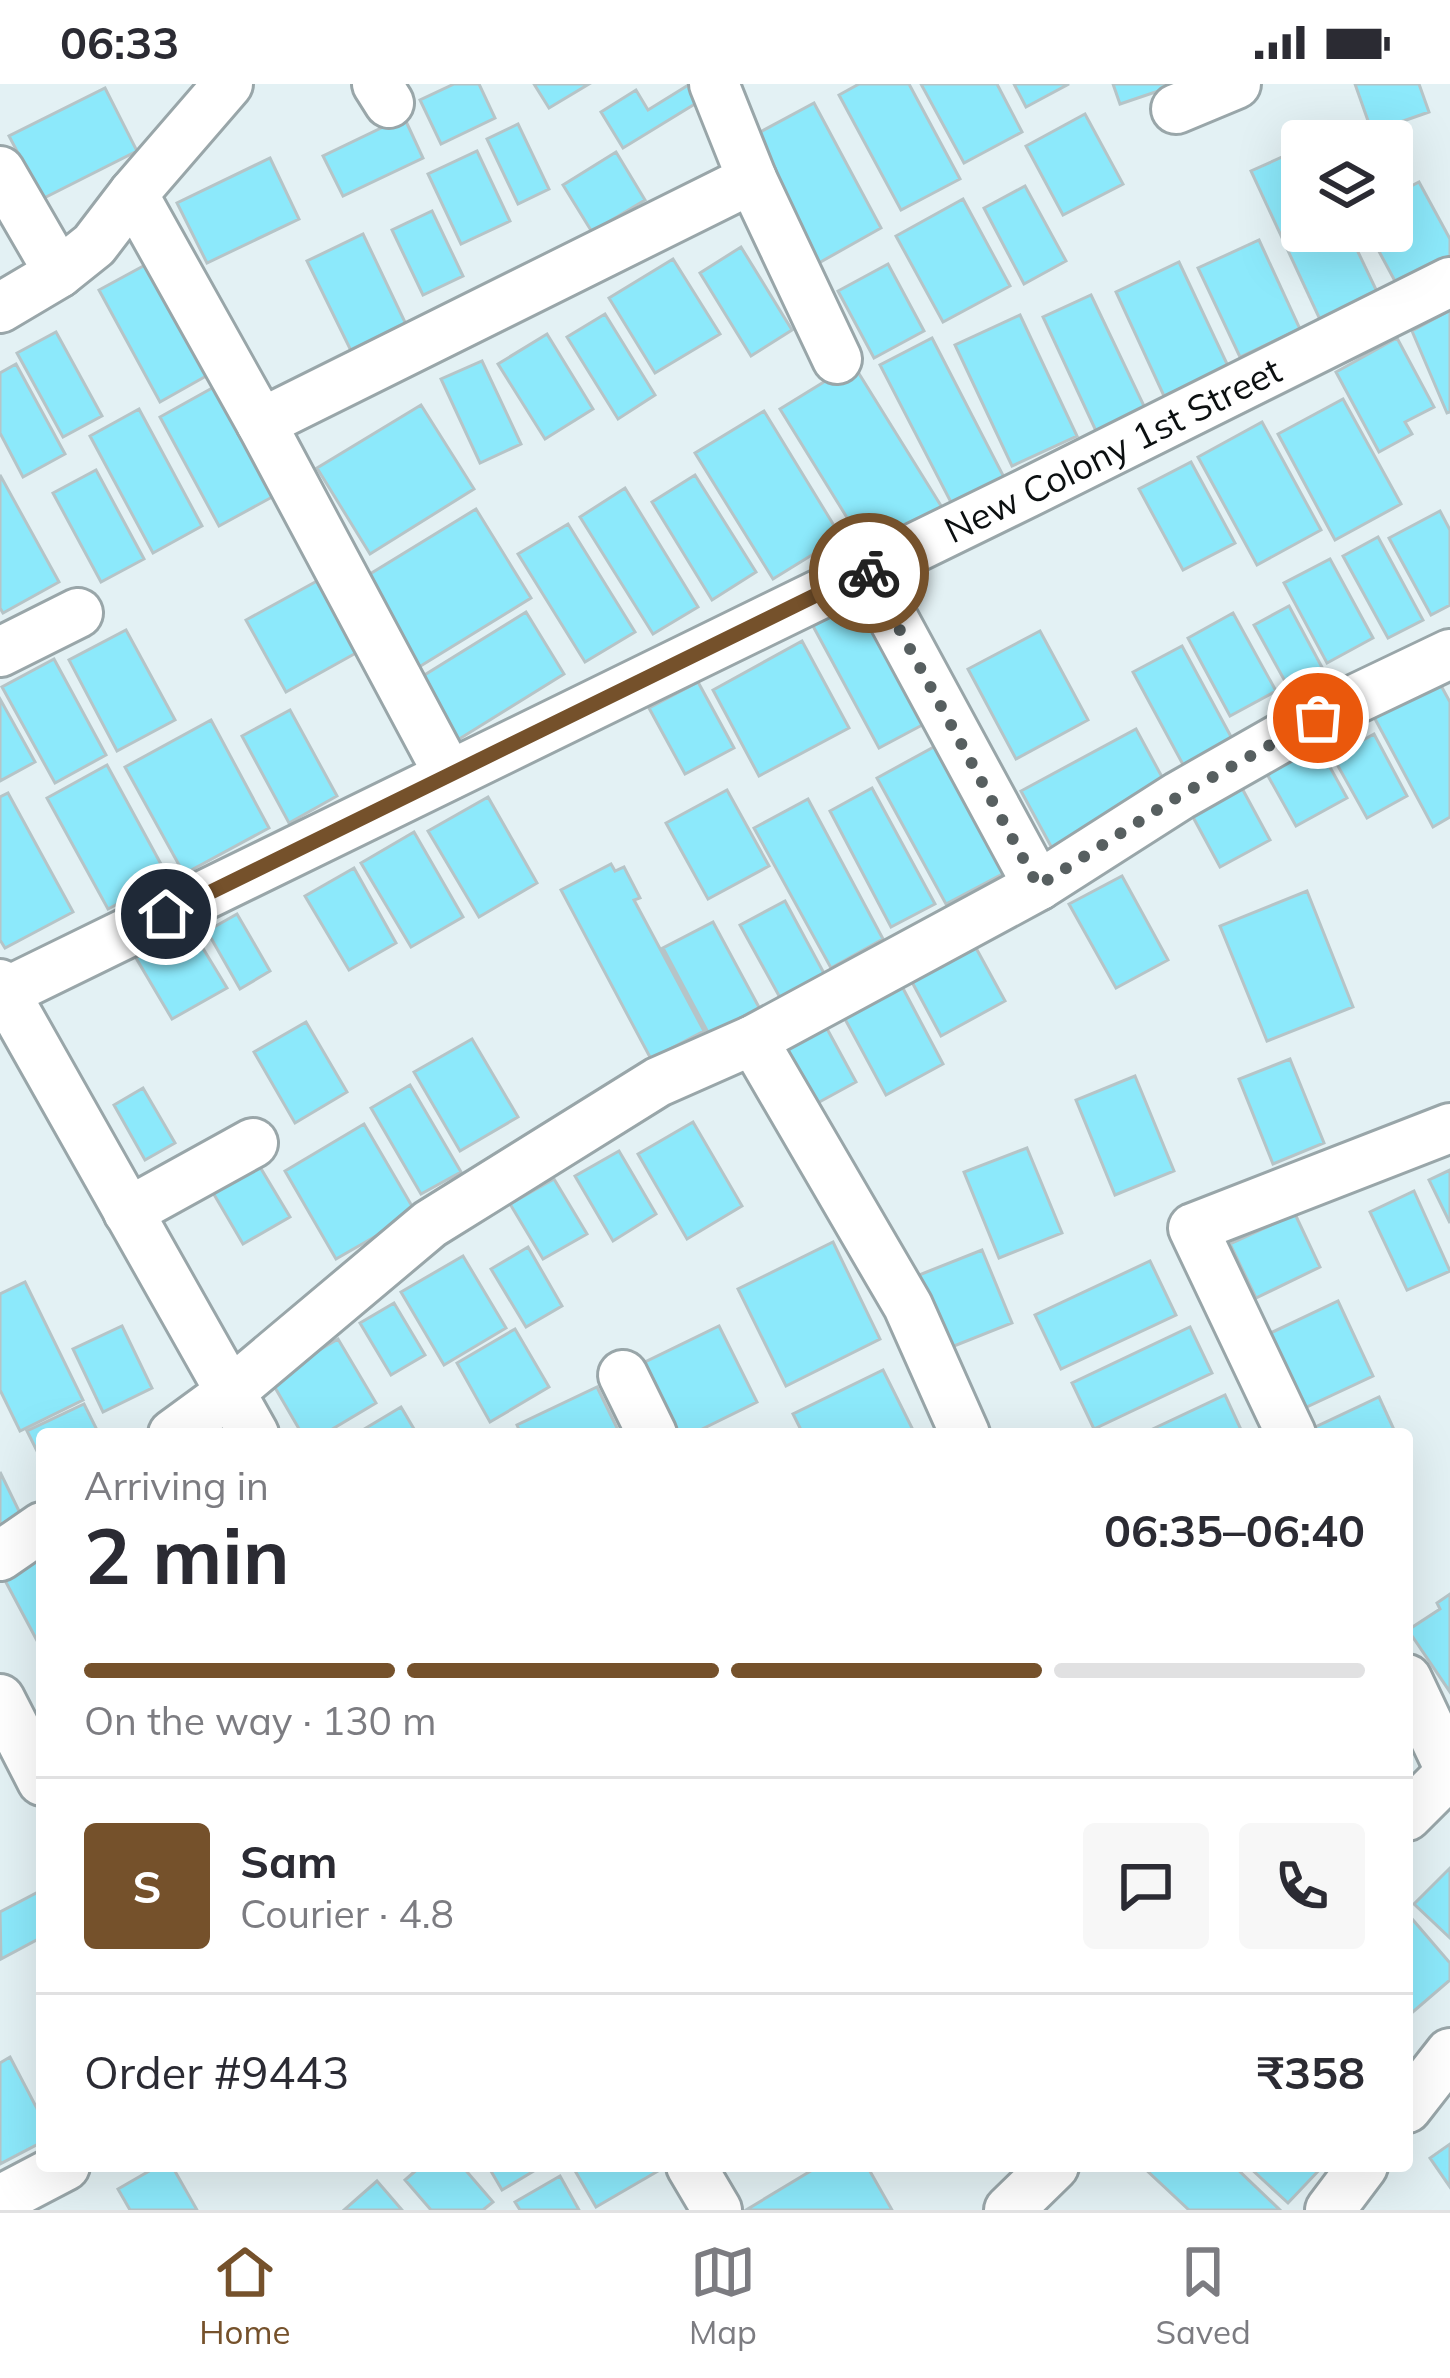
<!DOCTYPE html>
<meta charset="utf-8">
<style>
body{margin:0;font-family:Mulish,sans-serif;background:#f7f7f7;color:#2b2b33;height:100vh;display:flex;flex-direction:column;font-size:45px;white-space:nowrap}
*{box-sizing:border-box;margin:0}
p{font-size:39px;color:#7c7c81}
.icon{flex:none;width:66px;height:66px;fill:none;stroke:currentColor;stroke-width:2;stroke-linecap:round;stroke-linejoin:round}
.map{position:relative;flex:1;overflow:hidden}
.details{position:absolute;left:36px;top:1344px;width:1377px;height:744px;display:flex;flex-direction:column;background:#fff;border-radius:12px;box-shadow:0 12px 48px #0002}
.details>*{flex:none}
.tools{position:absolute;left:1281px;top:36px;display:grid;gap:24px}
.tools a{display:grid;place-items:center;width:132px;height:132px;border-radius:12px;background:#fff;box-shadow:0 12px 48px #0002;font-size:60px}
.pin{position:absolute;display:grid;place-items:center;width:102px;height:102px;color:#fff;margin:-51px;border:6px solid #fff;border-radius:50%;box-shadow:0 3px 12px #0007}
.courier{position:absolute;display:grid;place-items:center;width:120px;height:120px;margin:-60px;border:9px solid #75512b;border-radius:50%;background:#fff;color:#222;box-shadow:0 3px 15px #0007}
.summary em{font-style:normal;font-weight:700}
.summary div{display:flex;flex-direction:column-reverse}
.summary{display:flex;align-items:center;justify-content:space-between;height:204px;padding:0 48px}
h1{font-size:78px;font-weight:700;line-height:90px}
.bar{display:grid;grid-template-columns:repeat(4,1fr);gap:18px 12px;align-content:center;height:144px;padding:0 48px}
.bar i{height:15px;border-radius:9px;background:#e1e1e2}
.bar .selected{background:#75512b}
.bar p{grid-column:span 4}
.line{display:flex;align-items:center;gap:30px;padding:0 48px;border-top:3px solid #e1e1e2}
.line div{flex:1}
.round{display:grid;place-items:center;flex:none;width:126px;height:126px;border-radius:12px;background:#f7f7f7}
.status{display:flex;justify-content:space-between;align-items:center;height:84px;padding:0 60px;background:#fff;direction:ltr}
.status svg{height:33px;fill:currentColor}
.tabs{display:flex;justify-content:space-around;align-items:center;height:168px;border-top:3px solid #e1e1e2;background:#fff;font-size:33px;color:#7c7c81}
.tabs a{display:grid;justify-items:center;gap:6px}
.tabs .selected{color:#75512b}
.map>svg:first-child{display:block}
.building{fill:#8ce9fb;stroke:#b6c4c7;stroke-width:3}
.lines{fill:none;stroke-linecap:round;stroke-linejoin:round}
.street-casing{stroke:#99a6a9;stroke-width:54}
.street{stroke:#fff;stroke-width:48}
.done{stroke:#575f60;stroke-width:12;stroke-dasharray:0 21.6}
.route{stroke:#75512b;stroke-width:15}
.labels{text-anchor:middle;stroke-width:9;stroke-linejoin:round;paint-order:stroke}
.street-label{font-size:36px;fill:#0c1011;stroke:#f5fdff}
</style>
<div class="status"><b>06:33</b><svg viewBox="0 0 49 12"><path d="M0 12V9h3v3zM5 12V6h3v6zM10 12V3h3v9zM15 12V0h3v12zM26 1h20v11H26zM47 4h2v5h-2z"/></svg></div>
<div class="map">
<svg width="1450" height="2126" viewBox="0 0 1450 2126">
<rect width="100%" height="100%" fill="#e3f1f4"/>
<!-- building -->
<path class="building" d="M454 0H479L495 34 441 60 420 16Z
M534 0H589L549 24Z
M690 0H694L703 15 623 64 601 28 636 6 648 26Z
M859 0H909L960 95 901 126 839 11Z
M921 0H997L1022 48 964 79Z
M1014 0H1069L1026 23Z
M1113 0H1179L1120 20Z
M1355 0H1419L1429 28 1372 48Z
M105 4 137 67 42 115 9 52Z
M814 19 881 144 817 180 749 54Z
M1085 30 1123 100 1063 131 1026 62Z
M404 33 423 74 343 112 323 72Z
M518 40 549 105 518 120 487 55Z
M1302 64V147H1348L1381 216 1323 242 1251 87Z
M477 67 510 137 461 160 428 90Z
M616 68 645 116 592 148 563 101Z
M270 74 299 135 207 179 177 119Z
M1419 98 1450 155V187L1403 212 1368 147H1392V112Z
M1025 102 1066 177 1024 200 984 124Z
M963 115 1010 202 943 238 896 152Z
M432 127 463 192 423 211 392 146Z
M363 150 413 255 358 281 307 177Z
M1259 156 1300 245 1240 273 1198 184Z
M741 163 792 246 751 272 700 189Z
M673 175 720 250 655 289 609 214Z
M1179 178 1228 282 1164 312 1116 208Z
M147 180 208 291 160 318 99 206Z
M888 180 924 247 874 274 838 207Z
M1091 211 1145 324 1096 347 1043 233Z
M1450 226V328L1447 329 1412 247Z
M605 230 655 311 618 335 567 253Z
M1020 231 1077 352 1012 382 955 261Z
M56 248 102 332 63 353 17 269Z
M547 250 593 325 545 355 498 280Z
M932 254 1007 399 955 426 880 281Z
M1397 254 1434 323 1405 338 1412 350 1379 368 1336 288Z
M482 277 521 360 480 379 441 295Z
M16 280 65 370 23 393 0 349V289Z
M853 280 948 433 875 479 780 325Z
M214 303 274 412 219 442 160 333Z
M1343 315 1401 420 1335 456 1278 350Z
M421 321 474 405 370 470 317 384Z
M139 325 202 442 153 469 90 352Z
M764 327 841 453 773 495 695 369Z
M1262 338 1321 446 1257 481 1198 373Z
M1191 378 1235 459 1183 486 1139 405Z
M96 386 144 475 101 498 53 409Z
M0 391 59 498 3 529 0 524Z
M695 391 756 488 712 516 652 418Z
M625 404 698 523 653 550 580 433Z
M476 425 531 514 419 583 365 493Z
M1440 427 1450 446V521L1431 531 1389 454Z
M568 440 635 548 585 578 518 470Z
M1378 453 1423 536 1388 554 1343 472Z
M1330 475 1373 554 1327 579 1284 499Z
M317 497 356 569 286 608 246 536Z
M877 507 943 630 879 664 813 542Z
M1289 522 1331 600 1297 619 1254 541Z
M526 528 564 590 456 657 418 595Z
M1233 529 1276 607 1230 632 1188 554Z
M126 546 175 636 117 667 69 576Z
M1040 547 1088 636 1016 675 968 585Z
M802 557 849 644 759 692 713 606Z
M1182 562 1242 673 1193 699 1133 588Z
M54 575 106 671 55 699 2 603Z
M698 598 734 664 685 690 649 624Z
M1439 598 1450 618V733L1433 743 1374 633Z
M0 615 35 678 0 697Z
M290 626 337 712 289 739 242 652Z
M211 636 269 744 184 790 125 683Z
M1136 645 1168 704 1053 766 1021 707Z
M1310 647 1347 714 1296 742 1258 674Z
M1374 650 1407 712 1367 734 1333 673Z
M941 659 1010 786 946 820 877 694Z
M107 681 168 793 108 825 47 714Z
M1237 695 1270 756 1220 783 1187 722Z
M872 704 935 820 891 843 830 727Z
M727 706 769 782 708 815 666 739Z
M8 709 73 828 5 864 0 856V713Z
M488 713 537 799 479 833 428 747Z
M808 715 883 855 831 884 754 744Z
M414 748 463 833 411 863 361 779Z
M611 780 615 787 624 783 640 814 634 816 704 947 651 975 561 806Z
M354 784 396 859 349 886 305 812Z
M1122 792 1168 876 1116 904 1069 820Z
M1307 807 1353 923 1267 957 1220 842Z
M785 817 833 906 789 930 740 841Z
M237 830 270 887 240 905 207 847Z
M713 838 761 927 711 954 663 864Z
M190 843 227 904 172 935 136 874Z
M976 864 1005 917 941 952 912 898Z
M897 893 943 980 886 1011 839 924Z
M819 930 856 998 812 1022 776 953Z
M306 938 347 1008 295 1039 254 968Z
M472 955 518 1033 460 1067 414 988Z
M1290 975 1324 1059 1273 1080 1239 995Z
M1135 992 1174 1087 1115 1111 1076 1016Z
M410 1001 461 1088 421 1110 371 1024Z
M143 1004 175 1059 145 1076 114 1021Z
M693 1038 742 1122 687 1155 638 1070Z
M364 1040 416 1129 336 1175 285 1087Z
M1027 1064 1062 1149 999 1174 964 1088Z
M619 1067 656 1130 613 1157 575 1092Z
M251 1068 290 1133 243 1160 205 1095Z
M1450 1086V1139L1429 1096Z
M554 1095 587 1150 543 1175 510 1120Z
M1414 1107 1450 1187 1407 1206 1370 1128Z
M1295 1130 1320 1183 1256 1214 1230 1160Z
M833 1158 880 1255 786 1302 738 1205Z
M528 1163 562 1222 526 1243 491 1185Z
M982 1166 1012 1239 949 1264 919 1191Z
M463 1172 506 1244 444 1281 401 1208Z
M1150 1177 1176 1231 1061 1285 1035 1231Z
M25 1198 83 1316 20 1347 0 1306V1210Z
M1338 1217 1373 1292 1296 1328 1260 1254Z
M394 1219 425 1271 391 1291 360 1239Z
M122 1242 152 1304 103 1328 73 1265Z
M719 1242 757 1318 692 1350H678L643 1279Z
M1190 1243 1212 1289 1094 1345 1072 1299Z
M515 1245 549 1303 490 1338 457 1279Z
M338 1255 376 1319 324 1350H302L270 1295Z
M883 1286 915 1350H803L793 1330Z
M597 1303 620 1350H521L517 1341Z
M1225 1311 1243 1350H1142Z
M1379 1313 1396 1350H1311L1309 1346Z
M84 1320 99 1350H42V1377L27 1347Z
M401 1323 417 1350H356Z
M0 1388 21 1431 0 1441Z
M42 1465V1566L0 1487Z
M1450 1510V1608L1408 1546 1440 1525 1437 1519Z
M1450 1784V1854L1414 1820Z
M42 1806V1853L1 1875 0 1828Z
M1407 1829 1450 1879V1896L1407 1933Z
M10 1973 42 2034V2058L0 2080V1979Z
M1450 2060V2103L1430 2074Z
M158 2082H172L197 2126H130L118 2105Z
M421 2082H462L493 2118 483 2126H431L405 2096Z
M488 2082H542L502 2106Z
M579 2082H655L658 2087 596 2123 574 2085Z
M819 2082H867L892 2126H746Z
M1142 2082H1234L1280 2126H1189Z
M1248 2082H1323L1288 2119Z
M560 2092 579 2126H520L515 2118Z
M377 2097 402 2126H344Z"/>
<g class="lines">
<defs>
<g id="street">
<path d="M377 0 389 19"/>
<path d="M1176 25 1236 0"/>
<path d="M0 87 59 189"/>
<path d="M752 95 837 275"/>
<path d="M133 110 261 339 449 691"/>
<path d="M0 224 59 189 94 161 133 110 228 0"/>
<path d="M261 339 752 95 714 0"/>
<path d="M867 486 1038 802"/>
<path d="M0 568 78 529"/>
<path d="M0 900 254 1350"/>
<path id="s1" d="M0 911 1027 409 1450 198"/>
<path d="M753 956 908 1222 965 1350"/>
<path d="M128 1128 253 1059"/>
<path d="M623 1291 652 1350"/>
<path d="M173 1350 229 1309 430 1140 658 998 753 956 1038 802 1179 712 1318 633 1450 570"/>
<path d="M1291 1350 1193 1144 1450 1044"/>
<path d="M0 1472 42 1443"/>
<path d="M1407 1595 1450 1686"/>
<path d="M0 1615 42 1697"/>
<path d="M1407 1732 1450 1689"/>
<path d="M1407 2024 1450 1969"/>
<path d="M691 2082 717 2126"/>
<path d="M0 2116 65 2082"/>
<path d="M1009 2126 1054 2082"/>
<path d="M1330 2126 1363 2082"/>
</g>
</defs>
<!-- street casing -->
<use href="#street" class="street-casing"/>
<!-- street -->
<use href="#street" class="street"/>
</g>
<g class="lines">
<!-- done -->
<path class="done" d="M869 489 1038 802 1179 712 1318 634"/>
<!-- route -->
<path class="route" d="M166 830 867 486 869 489"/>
</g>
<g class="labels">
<!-- street labels -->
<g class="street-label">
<text dy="13" stroke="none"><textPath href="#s1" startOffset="1239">New Colony 1st Street</textPath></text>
</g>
</g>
</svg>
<div class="tools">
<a><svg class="icon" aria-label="layers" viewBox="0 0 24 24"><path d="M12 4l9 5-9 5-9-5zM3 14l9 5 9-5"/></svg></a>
</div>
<div class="pin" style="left:1318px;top:634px;background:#ea580c"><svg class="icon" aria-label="bag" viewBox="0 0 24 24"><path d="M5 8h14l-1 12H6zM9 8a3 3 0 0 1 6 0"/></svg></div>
<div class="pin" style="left:166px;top:830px;background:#1f2937"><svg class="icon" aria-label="home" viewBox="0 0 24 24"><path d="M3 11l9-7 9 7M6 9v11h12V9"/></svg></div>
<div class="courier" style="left:869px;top:489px"><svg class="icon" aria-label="bike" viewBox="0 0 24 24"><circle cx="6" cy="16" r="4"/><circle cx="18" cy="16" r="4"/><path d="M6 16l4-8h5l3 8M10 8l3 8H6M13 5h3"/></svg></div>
<section class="details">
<div class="summary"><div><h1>2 min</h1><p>Arriving in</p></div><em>06:35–06:40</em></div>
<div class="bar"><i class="selected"></i><i class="selected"></i><i class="selected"></i><i></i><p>On the way · 130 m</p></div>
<div class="line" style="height:216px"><b class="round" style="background:#75512b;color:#fff">S</b><div><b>Sam</b><p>Courier · 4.8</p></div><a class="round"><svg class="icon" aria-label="chat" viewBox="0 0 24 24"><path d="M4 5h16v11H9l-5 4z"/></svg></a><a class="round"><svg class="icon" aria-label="phone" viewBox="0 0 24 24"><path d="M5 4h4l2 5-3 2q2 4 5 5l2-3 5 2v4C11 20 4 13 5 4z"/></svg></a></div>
<div class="line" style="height:156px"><div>Order #9443</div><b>₹358</b></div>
</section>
</div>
<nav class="tabs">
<a class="selected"><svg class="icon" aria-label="home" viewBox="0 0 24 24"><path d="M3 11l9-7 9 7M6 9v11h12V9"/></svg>Home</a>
<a><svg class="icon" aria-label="map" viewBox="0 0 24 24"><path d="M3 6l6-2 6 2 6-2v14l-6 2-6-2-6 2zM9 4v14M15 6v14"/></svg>Map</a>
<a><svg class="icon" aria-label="saved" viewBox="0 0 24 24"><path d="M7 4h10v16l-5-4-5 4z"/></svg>Saved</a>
</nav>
